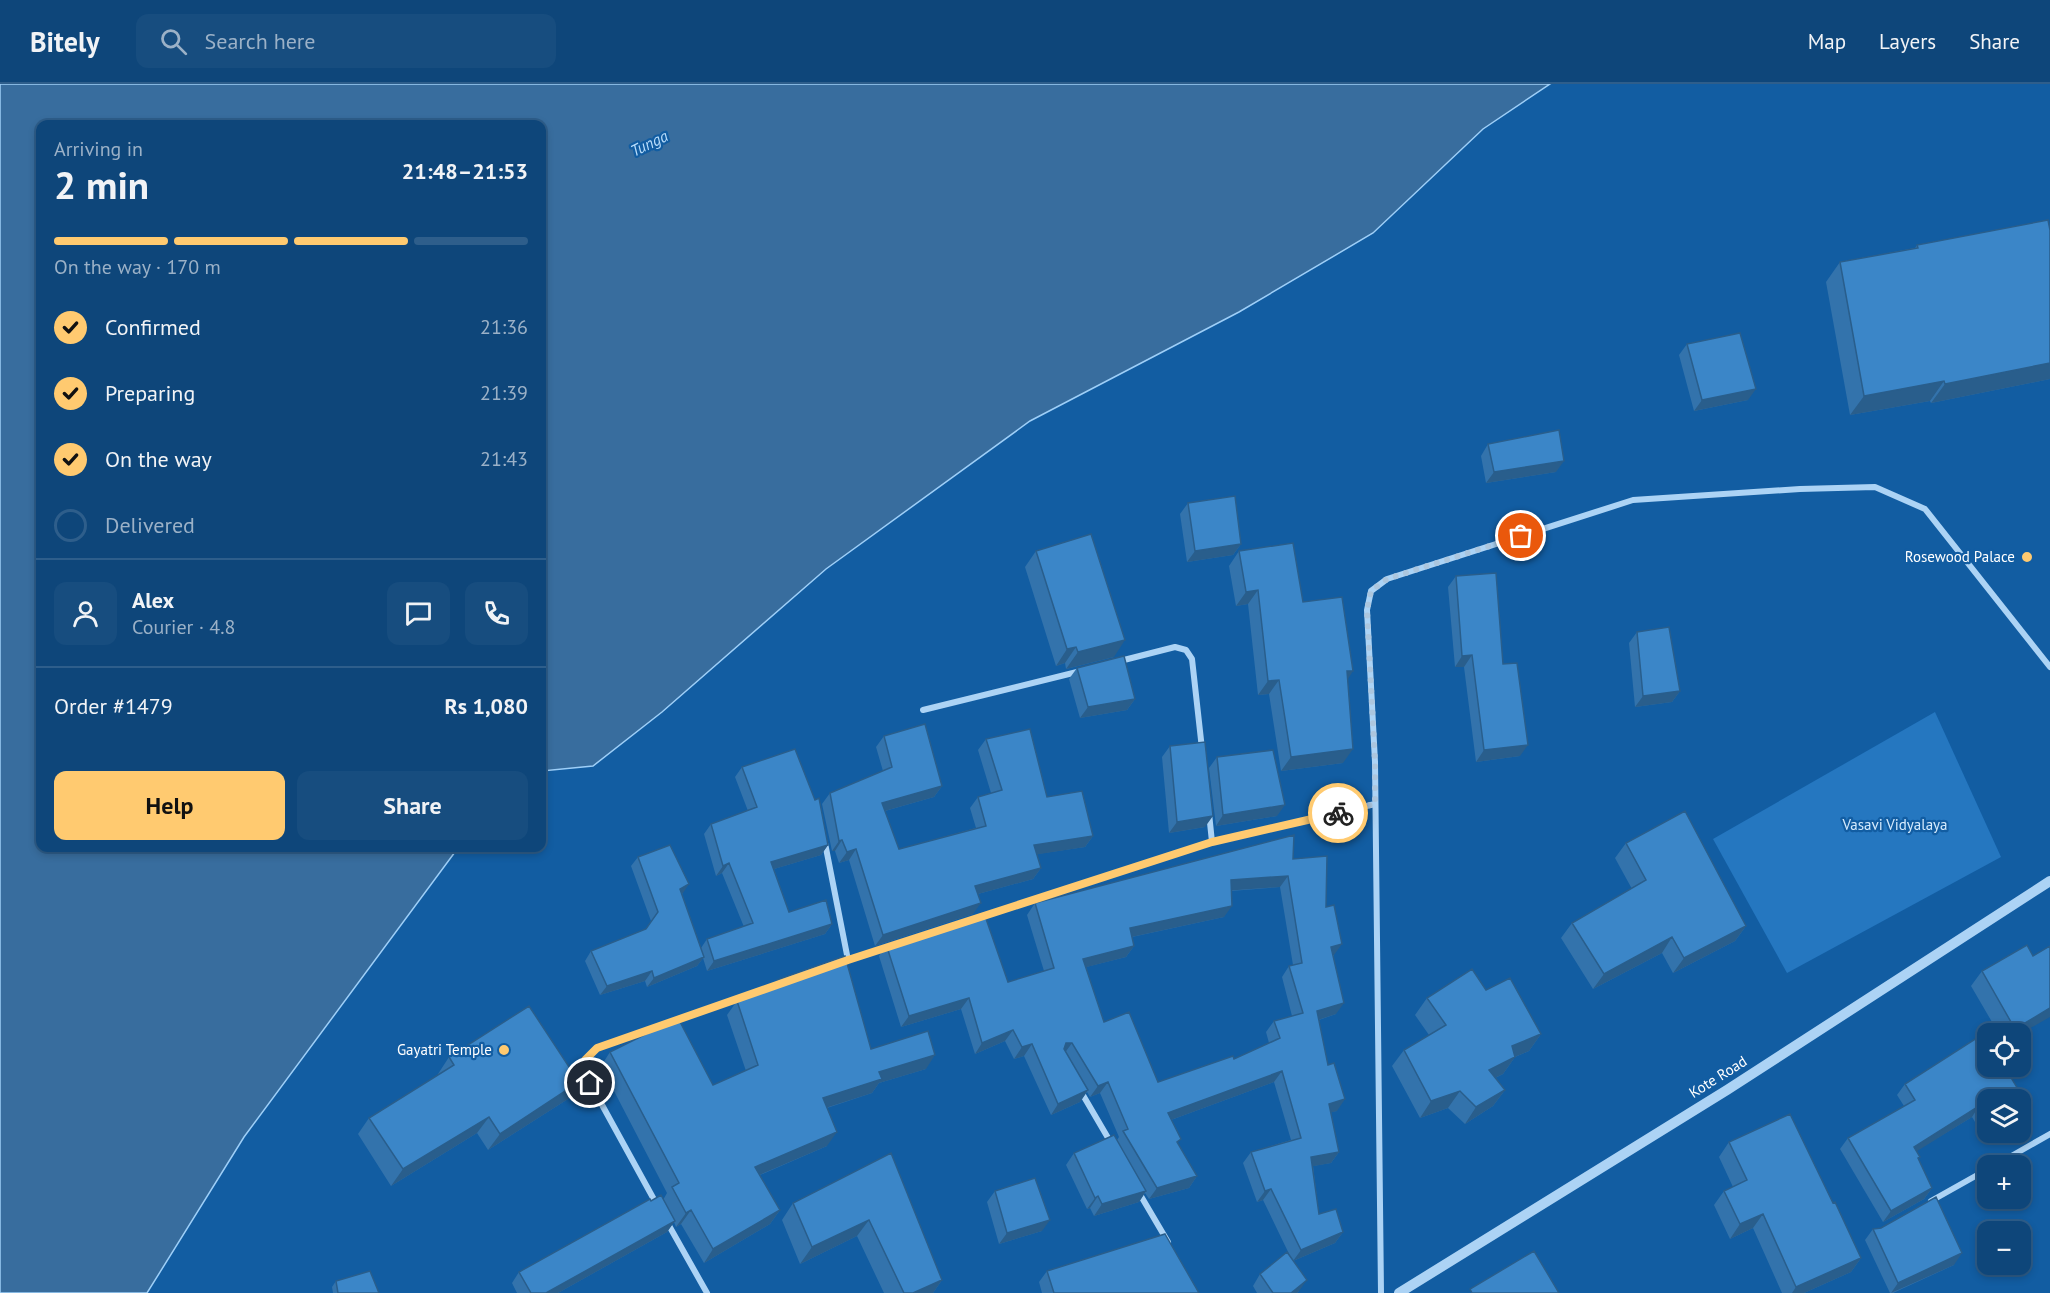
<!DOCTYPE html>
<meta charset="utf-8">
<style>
body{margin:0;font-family:"PT Sans",sans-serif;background:#174d7f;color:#f1f3f6;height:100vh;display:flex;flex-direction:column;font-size:22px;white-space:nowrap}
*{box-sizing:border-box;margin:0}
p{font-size:20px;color:#9bb1c7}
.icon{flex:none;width:33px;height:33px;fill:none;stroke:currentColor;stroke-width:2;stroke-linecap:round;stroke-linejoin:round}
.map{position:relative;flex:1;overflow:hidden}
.side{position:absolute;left:36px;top:36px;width:510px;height:732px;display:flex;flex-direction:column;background:#0e467a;border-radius:12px;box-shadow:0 3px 9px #0003,0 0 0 2px #2e5e8b}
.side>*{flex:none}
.fabs{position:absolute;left:1977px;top:939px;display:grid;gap:12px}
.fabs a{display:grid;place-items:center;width:54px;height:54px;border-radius:12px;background:#0e467a;box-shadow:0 3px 9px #0003,0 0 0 2px #2e5e8b;font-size:30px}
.pin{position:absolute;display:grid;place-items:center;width:51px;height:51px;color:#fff;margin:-26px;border:3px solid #fff;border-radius:50%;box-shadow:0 2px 6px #0007}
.courier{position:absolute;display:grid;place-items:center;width:60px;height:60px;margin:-30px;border:4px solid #ffca70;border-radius:50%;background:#fff;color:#222;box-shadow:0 2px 8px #0007}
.overview em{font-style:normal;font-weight:700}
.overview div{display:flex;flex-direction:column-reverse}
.overview{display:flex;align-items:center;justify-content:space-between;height:102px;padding:0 18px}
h1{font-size:39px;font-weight:700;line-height:45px}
.bar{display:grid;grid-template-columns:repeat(4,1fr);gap:9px 6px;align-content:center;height:72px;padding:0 18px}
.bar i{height:8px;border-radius:4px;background:#2e5e8b}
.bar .selected{background:#ffca70}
.bar p{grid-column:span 4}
.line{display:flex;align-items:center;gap:15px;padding:0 18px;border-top:2px solid #2e5e8b}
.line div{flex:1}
.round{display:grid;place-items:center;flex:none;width:63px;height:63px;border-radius:12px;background:#174d7f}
ol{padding:0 18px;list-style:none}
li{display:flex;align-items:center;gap:18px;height:66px}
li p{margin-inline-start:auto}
li .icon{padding:6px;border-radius:50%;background:#ffca70;color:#111;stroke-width:4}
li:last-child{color:#9bb1c7}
li i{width:33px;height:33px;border:3px solid #2e5e8b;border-radius:50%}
.action{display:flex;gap:12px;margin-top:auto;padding:12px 18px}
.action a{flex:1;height:69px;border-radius:12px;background:#ffca70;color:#111;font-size:24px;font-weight:700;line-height:69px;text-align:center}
.action a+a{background:#174d7f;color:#f1f3f6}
header{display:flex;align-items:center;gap:36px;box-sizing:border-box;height:84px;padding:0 30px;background:#0e467a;border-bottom:2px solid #2e5e8b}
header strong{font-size:28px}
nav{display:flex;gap:33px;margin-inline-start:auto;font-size:21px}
.search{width:420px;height:54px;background:#174d7f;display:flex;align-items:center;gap:15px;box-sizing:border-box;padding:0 21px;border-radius:12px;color:#9bb1c7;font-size:22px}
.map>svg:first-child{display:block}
.green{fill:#2577c0}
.water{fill:#386d9e;stroke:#9ecff8;stroke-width:1.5}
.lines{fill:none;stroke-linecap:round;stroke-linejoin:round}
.minor{stroke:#acd3f5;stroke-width:6}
.tertiary{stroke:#acd3f5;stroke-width:10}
.wall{fill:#3373ac;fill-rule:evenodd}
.shaded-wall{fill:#295e8c}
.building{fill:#3b86c8;stroke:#295e8c;stroke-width:1.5;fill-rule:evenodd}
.done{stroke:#acc6de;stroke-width:6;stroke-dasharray:0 10.8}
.route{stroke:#ffca70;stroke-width:8}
.poi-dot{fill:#ffca70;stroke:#125da2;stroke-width:2}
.labels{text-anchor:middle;stroke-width:4.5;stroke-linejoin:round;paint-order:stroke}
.poi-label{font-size:15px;fill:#fff;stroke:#125da2;text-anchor:end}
.park-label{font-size:15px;fill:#d5ebfe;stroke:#125da2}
.street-label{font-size:15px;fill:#fff;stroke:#125da2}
.water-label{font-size:16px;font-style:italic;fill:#b9ddfb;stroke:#125da2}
</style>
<header>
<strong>Bitely</strong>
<div class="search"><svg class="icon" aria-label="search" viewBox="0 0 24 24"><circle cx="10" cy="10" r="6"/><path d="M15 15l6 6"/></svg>Search here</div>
<nav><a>Map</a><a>Layers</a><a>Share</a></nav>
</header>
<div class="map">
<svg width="2050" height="1209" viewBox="0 0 2050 1209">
<rect width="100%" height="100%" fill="#125da2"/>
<!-- green -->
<path class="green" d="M1935 628 2001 773 1787 889 1713 755Z"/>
<!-- water -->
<path class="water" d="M0 0H1550L1483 45 1373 149 1239 228 1030 337 826 485 662 628 593 682 542 687V40H40V764H458L244 1053 147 1209H0Z"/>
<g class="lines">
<!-- minor -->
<path class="minor" d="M1120 577 1175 563 1186 566 1192 575 1202 665
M923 626 1081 587
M1209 729 1212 758
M825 759 848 876
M978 834 1212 758 1375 720
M841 878 891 862
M1080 1006 1111 1059
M1994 1082 2050 1050
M1138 1107 1168 1158
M1931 1117 1988 1085
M657 1121 590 999 585 976 597 964 777 901
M667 1138 707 1209
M1381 1209 1375 678 1367 526 1371 507 1387 495 1633 416 1800 405 1875 403 1925 425 2050 583"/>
<!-- tertiary -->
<path class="tertiary" d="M1399 1209 1727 1006 2050 797"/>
</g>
<!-- wall -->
<path class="wall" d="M2050 146V295L1931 319 1930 317 1850 331 1826 198 1840 178 1915 164 1917 161Z
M1687 260 1748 316 1694 327 1679 271Z
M1488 360 1556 388 1486 399 1481 372Z
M1188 419 1241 460 1233 471 1187 478 1180 430Z
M1036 467 1114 573 1066 585 1065 579 1056 582 1025 483Z
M1239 467 1303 518 1348 594 1343 679 1281 687 1269 610 1258 611 1248 520 1236 522 1229 482Z
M1456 492 1503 580 1520 672 1476 678 1464 583H1455L1448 503Z
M1637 548 1680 607 1672 618 1635 623 1629 559Z
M1077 584 1135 615 1127 626 1080 634 1069 595Z
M884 652 942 702 934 713 885 727 899 765 976 744 970 724 978 713 991 709 978 666 986 655 1047 713 1093 752 1085 763 1037 770 1041 784 1033 795 978 810 973 830 875 862 849 776 839 779 835 767H832L822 720 830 709 883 687 876 663Z
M1170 662 1205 743 1169 749 1162 673Z
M1217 673 1277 732 1216 742 1209 684Z
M742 683 828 761 821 771 774 785 789 828 832 840 825 850 707 887 703 874 697 882 647 903 645 897 600 911 585 877 591 867 646 845 651 837 631 782 638 773 683 809 682 810 701 864 707 855 744 843 722 789 716 792 704 750 711 740 748 727 735 693Z
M1626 759 1746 842 1735 857 1673 889 1662 869 1593 905 1561 854 1572 839 1632 805 1615 774Z
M1293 775 1326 823 1334 871 1336 930 1319 936 1337 1027 1331 1028 1339 1068 1331 1079 1313 1082 1319 1130 1343 1148 1335 1159 1293 1177 1299 1207 1297 1209H1257L1253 1202 1260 1190 1292 1176 1263 1116 1257 1118 1243 1079 1251 1068 1291 1056 1274 998 1171 1036 1178 1060 1197 1092 1189 1104 1149 1115 1145 1109 1139 1118 1094 1132 1090 1124 1087 1125 1066 1081 1074 1069 1117 1056 1119 1053 1100 1009 1090 1013 1087 1008 1080 1018 1051 1031 1024 972 1014 975 1005 957 975 970 961 925 901 943 879 872 886 860 1008 898 1044 887 1027 831 1035 819ZM1280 803 1293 881 1289 882 1282 893 1292 932 1274 937 1266 948 1269 959 1234 975 1158 998 1104 938 1086 883 1126 873 1134 862 1132 853 1224 833 1231 807Z
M2033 872 2020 950H1999L1971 902 1982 887Z
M777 896 871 965 926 985 879 999 872 1009 827 1024V1062L760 1091 780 1126 770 1140 704 1179 681 1140 676 1143 674 1138 667 1148 558 1209H517L512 1199 519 1188 651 1117 663 1116 667 1109 601 982 610 968 713 1001 746 987 727 931 737 917 769 907Z
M1486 906 1541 950 1529 967 1515 973 1503 990 1495 994 1505 1006 1493 1022 1465 1040 1448 1024 1420 1034 1392 982 1404 966 1429 951 1415 931 1427 914Z
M1983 950 1988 1030 1975 1038 1972 1033 1916 1067 1918 1075 1932 1104 1924 1115 1883 1138 1840 1065 1848 1054 1904 1022 1897 1011 1905 1000Z
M449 973 579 998 568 1015 488 1066 477 1049 391 1102 358 1050 369 1034 438 991V990Z
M1729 1058 1833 1119 1861 1174 1851 1188 1804 1209H1782L1753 1144 1730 1155 1714 1121 1724 1107 1733 1103 1719 1073Z
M891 1069 942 1196 933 1209H884L857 1152 800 1180 782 1136 793 1119Z
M995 1107 1042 1147 999 1160 987 1118Z
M1873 1145 1954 1181 1893 1209H1890L1865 1156Z
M1047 1187 1199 1209H1042L1039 1198Z
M336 1197 379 1209H333L332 1203Z"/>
<!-- shaded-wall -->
<path class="shaded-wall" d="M2050 279V295L1931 319 1945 300Z
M1944 297 1930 317 1850 331 1864 312Z
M1756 305 1748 316 1694 327 1702 316Z
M1564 377 1556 388 1486 399 1494 388Z
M1241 460 1233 471 1187 478 1195 467Z
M1258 506 1248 520 1236 522 1246 508Z
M1125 556 1114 573 1066 585 1078 568Z
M1076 563 1065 579 1056 582 1067 565Z
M1472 571 1464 583H1455L1462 572Z
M1347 587H1353L1344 601Z
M1279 596 1269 610 1258 611 1268 597Z
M1680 607 1672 618 1635 623 1643 612Z
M1135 615 1127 626 1080 634 1088 623Z
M1528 661 1520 672 1476 678 1484 666Z
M1353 665 1343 679 1281 687 1291 673Z
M942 702 934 713 874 730 882 719Z
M1285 721 1277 732 1216 742 1223 731Z
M1213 732 1205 743 1169 749 1177 738Z
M1093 752 1085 763 1027 772 1034 761Z
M842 756 835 767H832L839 757Z
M828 761 821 771 764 788 771 778Z
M856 765 849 776 839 779 847 768Z
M729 779 722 789 716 792 723 782Z
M1041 784 1033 795 967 813 975 802Z
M1288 792 1280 803 1223 807 1231 796Z
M689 800 683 809 674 814 680 805Z
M981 819 973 830 875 862 883 851Z
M1232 822 1224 833 1122 855 1130 844Z
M832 840 825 850 707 887 714 877Z
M1746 842 1735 857 1673 889 1684 874Z
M1672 853 1662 869 1593 905 1604 890Z
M1342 860 1334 871 1323 874 1331 863Z
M1134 862 1126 873 1075 886 1083 875Z
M704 873 697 882 647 903 654 894Z
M652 887 645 897 600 911 607 902Z
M969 914 961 925 901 943 909 932Z
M1344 919 1336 930 1309 939 1317 927Z
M2050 924V933L2020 950H2012L2015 945Z
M1013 946 1005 957 975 970 982 959Z
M1541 950 1529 967 1500 979 1512 962Z
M1066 959H1072L1064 970H1058Z
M1032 960 1024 972 1014 975 1022 963Z
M935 971 926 985 879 999 872 1009 813 1028 823 1014 879 988Z
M1515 973 1503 990 1478 1002 1489 986Z
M1282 987 1274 998 1160 1040 1168 1029Z
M579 998 568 1015 488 1066 500 1050Z
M1108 998 1100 1009 1090 1013 1098 1002Z
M2018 1005 2010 1016H2001Z
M1088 1006 1080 1018 1051 1031 1058 1020Z
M1505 1006 1493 1022 1465 1040 1476 1023Z
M1460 1007 1448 1024 1420 1034 1431 1017Z
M1345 1015 1337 1027 1321 1031 1329 1020Z
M1979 1022 1972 1033 1906 1074 1914 1063Z
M1988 1024V1030L1975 1038 1983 1027Z
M489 1033 477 1049 391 1102 403 1085Z
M837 1048 827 1062 745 1097 755 1083Z
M1339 1068 1331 1079 1303 1084 1311 1073Z
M1197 1092 1189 1104 1149 1115 1157 1104Z
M1932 1104 1924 1115 1883 1138 1891 1127Z
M1271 1105 1263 1116 1257 1118 1265 1107Z
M1146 1107 1139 1118 1094 1132 1102 1120Z
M1098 1112 1090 1124 1087 1125 1095 1114Z
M691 1126 681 1140 676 1143 686 1129Z
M780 1126 770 1140 704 1179 713 1165Z
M1763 1130 1753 1144 1730 1155 1740 1140Z
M869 1136 857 1152 800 1180 812 1163Z
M1050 1136 1042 1147 999 1160 1007 1149Z
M675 1137 667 1148 558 1209H546Z
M1343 1148 1335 1159 1293 1177 1301 1166Z
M1962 1169 1954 1181 1891 1209 1898 1199Z
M1861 1174 1851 1188 1804 1209H1792L1796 1203Z
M942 1196 933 1209H913Z
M1307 1196 1299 1207 1297 1209H1291Z"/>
<!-- building -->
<path class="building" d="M2048 136 2050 146V279L1945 300 1944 297 1864 312 1840 178 1918 164 1917 161Z
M1740 249 1756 305 1702 316 1687 260Z
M1559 346 1564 377 1494 388 1488 360Z
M1235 412 1241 460 1195 467 1188 419Z
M1091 450 1125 556 1078 568 1076 563 1067 565 1036 467Z
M1293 459 1303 518 1342 513 1353 587H1347L1353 665 1291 673 1279 596 1268 597 1258 506 1246 508 1239 467Z
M1496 489 1503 580 1517 579 1528 661 1484 666 1472 571 1462 572 1456 492Z
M1669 543 1680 607 1643 612 1637 548Z
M1124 572 1135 615 1088 623 1077 584Z
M925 640 942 702 882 719 899 765 986 742 978 713 1002 706 986 655 1030 645 1047 713 1082 707 1093 752 1034 761 1041 784 975 802 981 819 883 851 856 765 847 768 842 756 839 757 830 709 892 683 884 652Z
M1205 658 1213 732 1177 738 1170 662Z
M795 665 815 716 819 714 828 761 771 778 789 828 826 816 832 840 714 877 707 855 753 839 729 779 723 782 711 740 757 723 742 683Z
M1273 666 1285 721 1223 731 1217 673Z
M1685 727 1746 842 1684 874 1672 853 1604 890 1572 839 1646 796 1626 759Z
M1294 751 1293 775 1327 772 1326 823 1334 821 1342 860 1331 863 1344 919 1317 927 1328 981 1334 979 1345 1015 1329 1020 1339 1068 1311 1073 1319 1130 1336 1125 1343 1148 1301 1166 1271 1105 1265 1107 1251 1068 1301 1054 1282 987 1168 1029 1181 1055 1177 1058 1197 1092 1157 1104 1123 1047 1128 1045 1108 998 1098 1002 1072 959H1066L1064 965 1088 1006 1058 1020 1032 960 1022 963 1013 946 982 959 969 914 909 932 886 860 984 829 1008 898 1054 884 1035 819ZM1288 792 1302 879 1289 882 1303 929 1274 937 1280 954 1234 975 1233 972 1158 998 1129 928 1104 938 1083 875 1134 862 1130 844 1232 822 1231 796Z
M670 761 689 800 680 805 704 873 654 894 652 887 607 902 591 867 646 845 658 828 638 773Z
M2027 861 2033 872 2050 862V924L2015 945 1982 887Z
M845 872 871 965 928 947 935 971 879 988 882 995 823 1014 837 1048 755 1083 780 1126 713 1165 691 1126 686 1129 672 1103 679 1099 610 968 678 934 713 1001 758 981 737 917 779 903 777 896Z
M1472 885 1486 906 1510 894 1541 950 1512 962 1515 973 1489 986 1505 1006 1476 1023 1460 1007 1431 1017 1404 966 1446 941 1427 914Z
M529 922 579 998 500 1050 489 1033 403 1085 369 1034 454 981 449 973Z
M1983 950 1988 956V982H2004L2018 1005 2001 1016H1988V1024L1983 1027 1979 1022 1914 1063 1920 1073 1918 1074 1932 1104 1891 1127 1848 1054 1915 1016 1905 1000Z
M1790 1030 1833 1119 1835 1118 1861 1174 1796 1203 1763 1130 1740 1140 1724 1107 1747 1096 1729 1058Z
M1114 1051 1146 1107 1102 1120 1098 1112 1095 1114 1074 1069Z
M891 1069 942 1196 913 1209H904L869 1136 812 1163 793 1119Z
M1035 1094 1050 1136 1007 1149 995 1107Z
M661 1111 675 1137 546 1209H531L519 1188 650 1115 651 1117Z
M1936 1113 1962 1169 1898 1199 1873 1145 1881 1144Z
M1165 1150 1199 1209H1054L1047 1187Z
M1534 1167 1559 1209H1472L1470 1205Z
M1287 1168 1307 1196 1291 1209H1273L1260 1190Z
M370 1187 379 1209H338L336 1197Z"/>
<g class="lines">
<!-- done -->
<path class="done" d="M1338 729 1375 720V678L1367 526 1371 507 1387 495 1521 452"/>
<!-- route -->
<path class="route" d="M590 999 585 976 597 964 848 876 1212 758 1338 729"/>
</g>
<!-- markers -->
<g class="poi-dot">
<circle cx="2027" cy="473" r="6"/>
<circle cx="504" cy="966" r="6"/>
</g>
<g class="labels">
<!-- poi labels -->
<g class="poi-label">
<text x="2015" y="478">Rosewood Palace</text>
<text x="492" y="971">Gayatri Temple</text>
</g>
<!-- park labels -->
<g class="park-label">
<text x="1895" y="746">Vasavi Vidyalaya</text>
</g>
<!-- street labels -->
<g class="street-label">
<text transform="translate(1718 993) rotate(-32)" y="5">Kote Road</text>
</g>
<!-- water labels -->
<g class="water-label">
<text transform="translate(649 59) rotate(-26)" y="6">Tunga</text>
</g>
</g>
</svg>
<div class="fabs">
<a><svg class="icon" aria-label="locate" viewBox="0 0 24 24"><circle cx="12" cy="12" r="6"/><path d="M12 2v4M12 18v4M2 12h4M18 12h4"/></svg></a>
<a><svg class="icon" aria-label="layers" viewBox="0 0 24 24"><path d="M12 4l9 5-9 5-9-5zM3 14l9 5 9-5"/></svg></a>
<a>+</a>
<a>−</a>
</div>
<div class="pin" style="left:1521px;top:452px;background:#ea580c"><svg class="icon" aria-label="bag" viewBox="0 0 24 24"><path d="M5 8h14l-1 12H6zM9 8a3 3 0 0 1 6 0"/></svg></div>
<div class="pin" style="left:590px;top:999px;background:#1f2937"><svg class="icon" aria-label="home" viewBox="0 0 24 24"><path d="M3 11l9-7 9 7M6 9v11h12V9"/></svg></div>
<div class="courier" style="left:1338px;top:729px"><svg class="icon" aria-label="bike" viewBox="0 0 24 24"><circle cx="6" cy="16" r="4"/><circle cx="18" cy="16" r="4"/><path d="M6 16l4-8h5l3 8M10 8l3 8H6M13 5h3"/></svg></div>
<section class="side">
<div class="overview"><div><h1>2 min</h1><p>Arriving in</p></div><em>21:48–21:53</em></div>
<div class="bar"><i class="selected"></i><i class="selected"></i><i class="selected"></i><i></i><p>On the way · 170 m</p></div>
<ol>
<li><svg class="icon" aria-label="check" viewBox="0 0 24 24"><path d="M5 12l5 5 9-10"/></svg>Confirmed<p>21:36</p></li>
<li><svg class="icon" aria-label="check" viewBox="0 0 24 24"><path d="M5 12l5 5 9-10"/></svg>Preparing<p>21:39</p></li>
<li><svg class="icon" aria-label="check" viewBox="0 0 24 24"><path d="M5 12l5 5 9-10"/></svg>On the way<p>21:43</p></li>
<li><i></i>Delivered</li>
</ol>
<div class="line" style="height:108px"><a class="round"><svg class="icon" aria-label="person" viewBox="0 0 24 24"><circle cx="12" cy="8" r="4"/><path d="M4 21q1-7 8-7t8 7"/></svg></a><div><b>Alex</b><p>Courier · 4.8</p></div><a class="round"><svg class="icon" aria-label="chat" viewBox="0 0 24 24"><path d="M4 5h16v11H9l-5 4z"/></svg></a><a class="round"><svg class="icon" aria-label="phone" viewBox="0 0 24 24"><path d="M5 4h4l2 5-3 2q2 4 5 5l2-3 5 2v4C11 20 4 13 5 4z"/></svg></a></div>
<div class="line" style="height:78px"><div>Order #1479</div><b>Rs 1,080</b></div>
<div class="action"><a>Help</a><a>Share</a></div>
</section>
</div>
